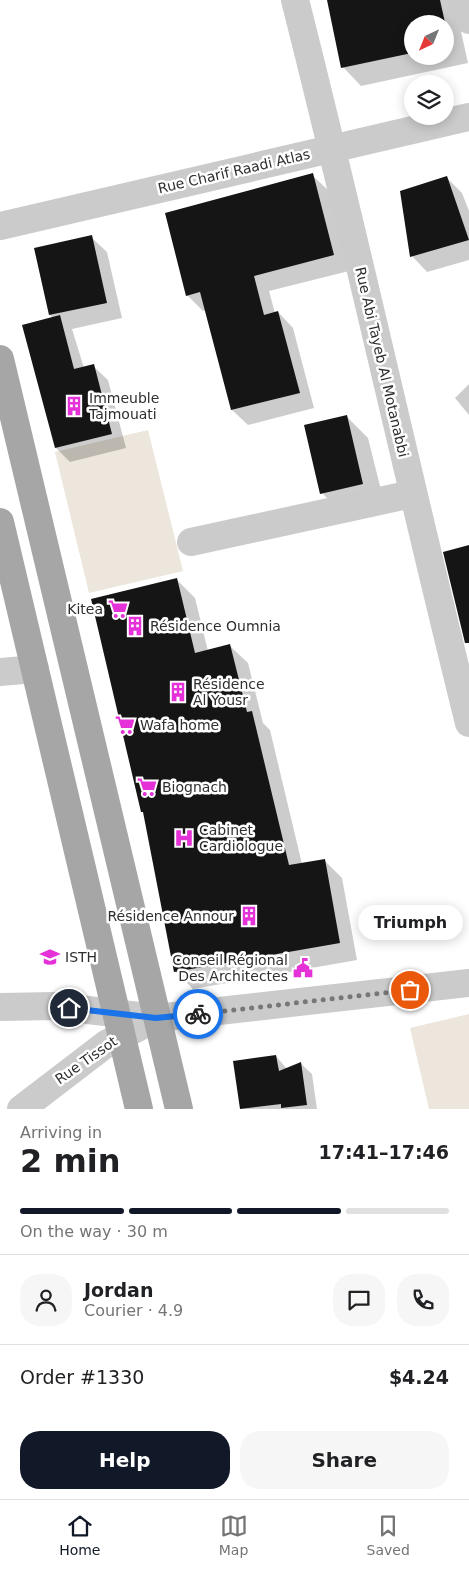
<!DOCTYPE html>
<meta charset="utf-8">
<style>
body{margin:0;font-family:"DejaVu Sans",sans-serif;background:#f6f6f6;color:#202124;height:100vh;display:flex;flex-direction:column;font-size:19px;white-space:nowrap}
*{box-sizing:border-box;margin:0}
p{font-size:16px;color:#757577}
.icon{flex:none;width:28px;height:28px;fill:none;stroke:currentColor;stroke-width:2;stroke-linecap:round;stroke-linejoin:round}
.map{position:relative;height:1109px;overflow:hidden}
.sheet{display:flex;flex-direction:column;background:#fff;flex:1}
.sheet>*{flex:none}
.needle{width:32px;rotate:223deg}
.buttons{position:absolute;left:404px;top:15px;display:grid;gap:10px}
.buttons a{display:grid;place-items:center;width:50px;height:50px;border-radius:50%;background:#fff;box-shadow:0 2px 12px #0003;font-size:25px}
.pin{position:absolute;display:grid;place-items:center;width:42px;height:42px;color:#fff;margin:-21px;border:2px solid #fff;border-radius:50%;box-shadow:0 1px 5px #0007}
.courier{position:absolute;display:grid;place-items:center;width:50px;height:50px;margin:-25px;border:4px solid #1a73e8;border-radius:50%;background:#fff;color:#222;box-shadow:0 1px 6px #0007}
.bubble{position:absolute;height:35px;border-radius:18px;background:#fff;box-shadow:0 2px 12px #0003;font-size:16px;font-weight:600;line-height:35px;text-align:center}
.overview em{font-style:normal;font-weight:600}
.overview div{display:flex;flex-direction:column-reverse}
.overview{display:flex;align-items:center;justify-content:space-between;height:85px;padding:0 20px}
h1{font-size:32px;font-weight:600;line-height:38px}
.bar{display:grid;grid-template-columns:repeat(4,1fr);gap:8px 5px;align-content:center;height:60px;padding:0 20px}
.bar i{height:6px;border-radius:4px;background:#e0e0e0}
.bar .active{background:#111827}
.bar p{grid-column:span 4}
.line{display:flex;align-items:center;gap:12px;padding:0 20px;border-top:1px solid #e0e0e0}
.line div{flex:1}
.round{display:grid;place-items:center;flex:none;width:52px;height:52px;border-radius:20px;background:#f6f6f6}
.button{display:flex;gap:10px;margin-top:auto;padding:10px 20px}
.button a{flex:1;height:58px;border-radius:20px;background:#111827;color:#fff;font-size:20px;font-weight:600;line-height:58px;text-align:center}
.button a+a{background:#f6f6f6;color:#202124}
.menu{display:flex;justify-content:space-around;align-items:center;height:70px;border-top:1px solid #e0e0e0;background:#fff;font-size:14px;color:#757577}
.menu a{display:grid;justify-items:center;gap:2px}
.menu .active{color:#111827}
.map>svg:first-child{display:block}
.green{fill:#ece6dc}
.shadow{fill:#0003;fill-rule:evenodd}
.building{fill:#151515}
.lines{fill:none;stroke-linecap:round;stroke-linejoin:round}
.minor{stroke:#cbcbcb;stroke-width:28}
.major{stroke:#a6a6a6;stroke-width:28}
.done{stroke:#777;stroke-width:5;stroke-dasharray:0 9}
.route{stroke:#1a73e8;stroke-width:6}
.labels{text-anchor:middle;stroke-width:5;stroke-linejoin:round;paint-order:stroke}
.street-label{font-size:14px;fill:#2e2e2e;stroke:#fff}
.poi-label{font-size:14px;fill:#2e2e2e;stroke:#fff;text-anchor:start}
</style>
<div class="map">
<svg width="469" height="1109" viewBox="0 0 469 1109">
<rect width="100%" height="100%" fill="#fff"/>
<!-- green -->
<path class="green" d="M148 430 183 571 89 593 55 452Z
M469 1014V1109H429L410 1028Z"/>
<!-- shadow -->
<path class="shadow" d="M328 0H454L468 63 361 86 343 67ZM412 24H445V56H412Z
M312 175 328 190 349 271 269 291 275 313 278 312 293 328 314 408 248 425 232 410 206 310 203 311 187 295Z
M446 177 462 193 469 211V260L427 272 412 256Z
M91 237 107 252 122 318 72 329 84 368 93 366 108 380 126 448 70 462 56 448 24 326 53 318 50 315Z
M469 384V415L455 398Z
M346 416 368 438 385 506 344 515 322 493Z
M177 580 195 598 208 651 230 646 248 663 263 723 270 730 302 864 324 860 342 878 357 960 193 989 175 971Z
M276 1056 287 1069 300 1063 312 1074 317 1109H241L235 1062Z"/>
<!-- building -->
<path class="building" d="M327 0H440L450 45 445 46V24H412V53L341 68Z
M313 173 334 255 254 276 264 315 278 311 300 393 231 410 200 292 186 296 165 213Z
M447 176 469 240 410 257 400 191Z
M92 235 107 303 49 315 34 248Z
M60 315 74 369 94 364 112 434 55 448 22 325Z
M347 415 363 484 320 494 304 425Z
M469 545V643H465L443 552Z
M177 578 195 653 230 644 247 712 252 711 289 865 325 859 340 943 174 972 143 812H141L91 599Z
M276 1055 279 1071 301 1062 307 1105 281 1108V1104L240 1109 233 1061Z"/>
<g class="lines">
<!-- minor -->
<path class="minor" d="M295 0C356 240 409 483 469 723
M464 0 469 20
M0 226 469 117
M191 542 412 494
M0 672 35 669
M0 1007 54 1006 156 1018 469 983
M21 1109 106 1044 141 1026"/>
<!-- major -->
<path class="major" d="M0 359 179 1109
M0 522 139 1109"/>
</g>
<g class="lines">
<!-- done -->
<path class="done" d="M198 1014 410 990"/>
<!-- route -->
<path class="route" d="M69 1008 156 1018 198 1014"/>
</g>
<!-- icons -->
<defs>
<symbol id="building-bare" viewBox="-9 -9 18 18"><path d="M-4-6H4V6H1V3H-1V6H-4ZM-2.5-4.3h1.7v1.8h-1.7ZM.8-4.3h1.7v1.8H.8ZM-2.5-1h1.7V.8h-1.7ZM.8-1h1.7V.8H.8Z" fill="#e432d8" stroke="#fff" stroke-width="2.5" paint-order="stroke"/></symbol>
<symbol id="supermarket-bare" viewBox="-9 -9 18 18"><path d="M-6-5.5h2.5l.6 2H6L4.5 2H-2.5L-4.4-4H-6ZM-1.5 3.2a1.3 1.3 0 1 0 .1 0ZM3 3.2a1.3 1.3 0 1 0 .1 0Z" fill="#e432d8" stroke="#fff" stroke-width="2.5" paint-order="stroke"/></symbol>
<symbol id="hospital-bare" viewBox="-9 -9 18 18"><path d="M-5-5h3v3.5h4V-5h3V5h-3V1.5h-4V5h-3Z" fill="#e432d8" stroke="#fff" stroke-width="2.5" paint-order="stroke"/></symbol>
<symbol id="school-bare" viewBox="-9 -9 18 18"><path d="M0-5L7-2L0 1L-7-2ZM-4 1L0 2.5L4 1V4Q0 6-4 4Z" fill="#e432d8" stroke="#fff" stroke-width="2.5" paint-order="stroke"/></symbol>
<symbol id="civic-bare" viewBox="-9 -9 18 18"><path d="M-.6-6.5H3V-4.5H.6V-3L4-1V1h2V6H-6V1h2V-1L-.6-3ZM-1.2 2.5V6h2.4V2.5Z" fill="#e432d8" stroke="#fff" stroke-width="2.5" paint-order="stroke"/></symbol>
</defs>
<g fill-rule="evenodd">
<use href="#building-bare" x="60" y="392" width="28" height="28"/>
<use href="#supermarket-bare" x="104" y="595" width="28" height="28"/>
<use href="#building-bare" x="121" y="612" width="28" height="28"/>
<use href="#building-bare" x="164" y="678" width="28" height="28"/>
<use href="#supermarket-bare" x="111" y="711" width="28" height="28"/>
<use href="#supermarket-bare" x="133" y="773" width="28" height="28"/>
<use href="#hospital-bare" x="170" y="824" width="28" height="28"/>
<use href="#building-bare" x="235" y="902" width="28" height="28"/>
<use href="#school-bare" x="36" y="943" width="28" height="28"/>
<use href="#civic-bare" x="289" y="954" width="28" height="28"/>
</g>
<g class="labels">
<!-- street labels -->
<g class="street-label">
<text transform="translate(234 171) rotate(-13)" y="5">Rue Charif Raadi Atlas</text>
<text transform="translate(382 362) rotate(77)" y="5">Rue Abi Tayeb Al Motanabbi</text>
<text transform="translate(86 1060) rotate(-35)" y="5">Rue Tissot</text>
</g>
<!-- poi labels -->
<g class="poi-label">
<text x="89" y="403">Immeuble<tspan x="89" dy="16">Tajmouati</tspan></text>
<text x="103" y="614" text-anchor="end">Kitea</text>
<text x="150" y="631">Résidence Oumnia</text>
<text x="193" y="689">Résidence<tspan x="193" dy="16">Al Yousr</tspan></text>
<text x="140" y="730">Wafa home</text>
<text x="162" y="792">Biognach</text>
<text x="199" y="835">Cabinet<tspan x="199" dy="16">Cardiologue</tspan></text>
<text x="234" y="921" text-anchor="end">Résidence Annour</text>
<text x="65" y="962">ISTH</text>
<text x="288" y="965" text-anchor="end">Conseil Régional<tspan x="288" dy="16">Des Architectes</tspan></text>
</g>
</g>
</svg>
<div class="buttons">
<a><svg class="needle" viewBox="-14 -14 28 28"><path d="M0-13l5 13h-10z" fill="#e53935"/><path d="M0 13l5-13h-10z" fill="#757577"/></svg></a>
<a><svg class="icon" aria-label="layers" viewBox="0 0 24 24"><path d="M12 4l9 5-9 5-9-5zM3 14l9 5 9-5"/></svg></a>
</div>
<div class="pin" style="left:410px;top:990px;background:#ea580c"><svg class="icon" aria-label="bag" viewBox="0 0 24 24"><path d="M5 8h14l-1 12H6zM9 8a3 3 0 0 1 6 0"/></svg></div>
<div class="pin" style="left:69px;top:1008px;background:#1f2937"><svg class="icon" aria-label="home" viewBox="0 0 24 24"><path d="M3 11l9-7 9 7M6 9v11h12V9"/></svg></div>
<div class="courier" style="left:198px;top:1014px"><svg class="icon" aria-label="bike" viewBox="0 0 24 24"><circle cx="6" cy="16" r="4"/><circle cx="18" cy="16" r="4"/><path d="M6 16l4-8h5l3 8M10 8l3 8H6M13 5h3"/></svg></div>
<div class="bubble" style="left:358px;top:905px;width:105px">Triumph</div>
</div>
<section class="sheet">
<div class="overview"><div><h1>2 min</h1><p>Arriving in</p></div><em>17:41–17:46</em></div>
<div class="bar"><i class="active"></i><i class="active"></i><i class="active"></i><i></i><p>On the way · 30 m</p></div>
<div class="line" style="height:90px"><a class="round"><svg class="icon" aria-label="person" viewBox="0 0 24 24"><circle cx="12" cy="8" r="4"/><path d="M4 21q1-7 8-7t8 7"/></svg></a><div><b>Jordan</b><p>Courier · 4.9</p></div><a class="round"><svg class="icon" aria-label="chat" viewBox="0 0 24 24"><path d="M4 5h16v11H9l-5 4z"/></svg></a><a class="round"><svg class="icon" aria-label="phone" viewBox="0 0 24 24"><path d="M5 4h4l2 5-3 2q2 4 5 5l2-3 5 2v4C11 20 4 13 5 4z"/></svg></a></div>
<div class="line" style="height:65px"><div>Order #1330</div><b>$4.24</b></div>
<div class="button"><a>Help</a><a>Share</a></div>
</section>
<nav class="menu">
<a class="active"><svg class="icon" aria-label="home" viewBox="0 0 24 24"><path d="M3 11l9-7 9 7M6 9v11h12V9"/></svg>Home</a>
<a><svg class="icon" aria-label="map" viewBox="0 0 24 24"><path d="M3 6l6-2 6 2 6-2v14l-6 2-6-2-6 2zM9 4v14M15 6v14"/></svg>Map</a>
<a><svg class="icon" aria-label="saved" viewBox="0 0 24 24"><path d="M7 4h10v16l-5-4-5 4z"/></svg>Saved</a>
</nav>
